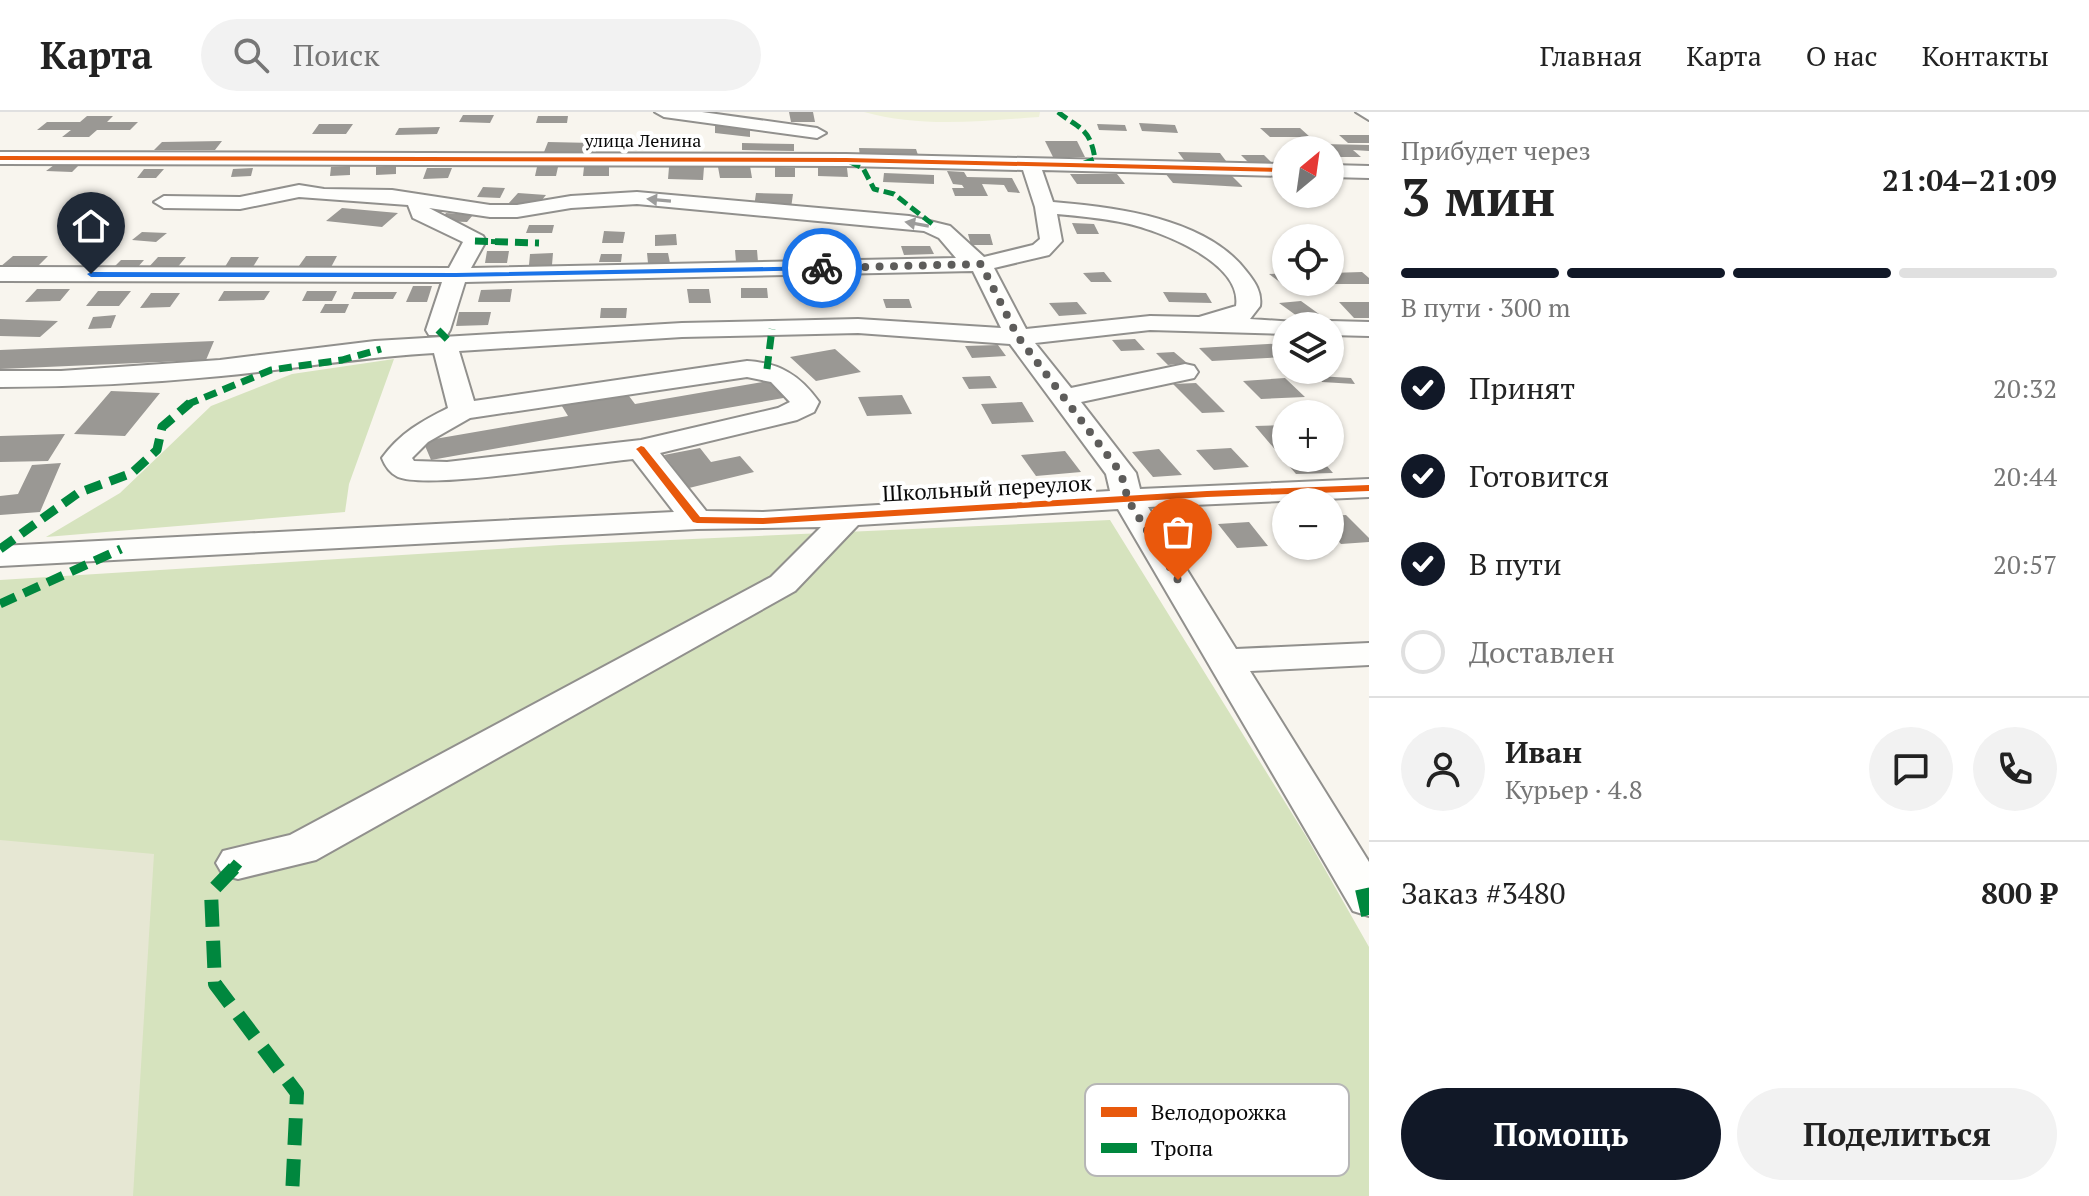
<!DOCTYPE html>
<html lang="ru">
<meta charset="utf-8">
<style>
body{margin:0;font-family:"PT Serif",serif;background:#f2f2f2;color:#222;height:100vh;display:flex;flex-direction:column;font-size:30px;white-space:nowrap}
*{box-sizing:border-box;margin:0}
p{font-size:26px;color:#767676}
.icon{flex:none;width:44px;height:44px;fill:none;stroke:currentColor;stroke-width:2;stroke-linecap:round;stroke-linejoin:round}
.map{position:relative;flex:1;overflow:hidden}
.side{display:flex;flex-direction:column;background:#fff;width:720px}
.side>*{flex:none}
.needle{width:52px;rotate:29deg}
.buttons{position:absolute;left:1272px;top:24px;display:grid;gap:16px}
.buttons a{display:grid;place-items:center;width:72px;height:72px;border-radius:50%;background:#fff;box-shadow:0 2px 6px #0004;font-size:40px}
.pin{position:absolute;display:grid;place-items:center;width:68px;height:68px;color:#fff;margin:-82px -34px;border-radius:50% 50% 50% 0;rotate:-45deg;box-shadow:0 0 8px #0007}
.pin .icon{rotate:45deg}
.courier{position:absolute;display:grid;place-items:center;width:80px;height:80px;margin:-40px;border:6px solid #1a73e8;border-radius:50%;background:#fff;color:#222;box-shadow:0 2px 10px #0007}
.head em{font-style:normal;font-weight:600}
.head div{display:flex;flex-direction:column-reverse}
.head{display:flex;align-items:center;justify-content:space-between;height:136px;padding:0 32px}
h1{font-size:52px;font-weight:600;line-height:60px}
.bar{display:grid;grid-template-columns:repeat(4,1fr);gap:12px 8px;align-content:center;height:96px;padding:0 32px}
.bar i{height:10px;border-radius:6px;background:#e0e0e0}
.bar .selected{background:#111827}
.bar p{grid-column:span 4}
.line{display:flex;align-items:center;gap:20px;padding:0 32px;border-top:2px solid #e0e0e0}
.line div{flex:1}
.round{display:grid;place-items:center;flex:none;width:84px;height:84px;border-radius:42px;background:#f2f2f2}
ol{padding:0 32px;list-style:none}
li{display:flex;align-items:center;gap:24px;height:88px}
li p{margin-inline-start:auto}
li .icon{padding:8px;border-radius:50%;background:#111827;color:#fff;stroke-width:4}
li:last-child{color:#767676}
li i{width:44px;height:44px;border:4px solid #e0e0e0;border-radius:50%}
.button{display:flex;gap:16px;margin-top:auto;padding:16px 32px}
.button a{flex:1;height:92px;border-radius:48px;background:#111827;color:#fff;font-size:32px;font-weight:600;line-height:92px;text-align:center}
.button a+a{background:#f2f2f2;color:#222}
header{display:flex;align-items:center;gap:48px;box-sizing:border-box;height:112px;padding:0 40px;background:#fff;border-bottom:2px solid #e0e0e0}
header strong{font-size:38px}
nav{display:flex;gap:44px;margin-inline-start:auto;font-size:28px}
.search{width:560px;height:72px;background:#f2f2f2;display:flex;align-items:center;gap:20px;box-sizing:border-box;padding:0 28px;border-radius:44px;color:#767676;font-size:30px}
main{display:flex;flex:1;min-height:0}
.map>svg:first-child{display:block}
.forest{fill:#d6e3be}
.cemetery{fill:#e6e7d3}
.pitch{fill:#eef0d9}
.building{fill:#9a9894}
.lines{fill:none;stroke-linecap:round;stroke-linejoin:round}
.minor-casing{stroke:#91908d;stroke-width:4}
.minor{fill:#fefefc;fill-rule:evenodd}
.quiet-far4{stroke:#00873e;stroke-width:5;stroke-dasharray:11 5;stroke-linecap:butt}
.quiet-far3{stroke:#00873e;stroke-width:7;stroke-dasharray:13 7;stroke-linecap:butt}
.quiet-far2{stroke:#00873e;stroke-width:9;stroke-dasharray:17 9;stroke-linecap:butt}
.quiet-far1{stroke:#00873e;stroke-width:11;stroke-dasharray:21 11;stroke-linecap:butt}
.quiet{stroke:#00873e;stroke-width:14;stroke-dasharray:27 14;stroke-linecap:butt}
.cycleway-casing{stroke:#fff;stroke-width:5}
.cycleway{fill:#e8590c;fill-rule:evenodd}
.oneway{fill:#9c9c9b}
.route{fill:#1a73e8}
.done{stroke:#5d5c5a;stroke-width:8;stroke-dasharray:0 14.4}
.labels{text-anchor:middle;stroke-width:8;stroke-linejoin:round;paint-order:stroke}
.far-street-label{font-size:18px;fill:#0a0a0a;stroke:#fff}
.street-label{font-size:22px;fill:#0a0a0a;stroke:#fff}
.key{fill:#fff;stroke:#b6b6b6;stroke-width:2}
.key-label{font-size:22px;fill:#0a0a0a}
</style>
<header>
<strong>Карта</strong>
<div class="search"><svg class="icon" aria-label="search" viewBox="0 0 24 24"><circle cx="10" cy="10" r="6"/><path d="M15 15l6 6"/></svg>Поиск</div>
<nav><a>Главная</a><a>Карта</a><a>О нас</a><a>Контакты</a></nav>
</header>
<main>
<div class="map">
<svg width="1369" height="1084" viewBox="0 0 1369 1084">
<rect width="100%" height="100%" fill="#f8f5ee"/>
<!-- forest -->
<path class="forest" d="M394 247 349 372 345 400 46 425 120 381 211 294 292 262Z
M1110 408 1306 724 1369 835V1084H0V468L560 433Z"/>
<!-- cemetery -->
<path class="cemetery" d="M0 728 154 742 133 1084H0Z"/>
<!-- pitch -->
<path class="pitch" d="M864 0H1040L1039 5C981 9 920 16 864 0Z"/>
<!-- building -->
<path class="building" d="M789 0H813L815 10H791Z
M463 3H494L490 11 459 10Z
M87 4H113L107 10H138L130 18H97L89 25H62L71 18H37L47 10H80Z
M538 4H568L567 11H536Z
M1139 11 1175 13 1178 21 1142 19Z
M319 12H353L346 22H312Z
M1097 12 1125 13 1127 19 1099 18Z
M715 13 750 14V25L715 21Z
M440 15 437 22 395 23 399 16Z
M1260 16H1300L1310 25H1270Z
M1339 23H1369V31H1348Z
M222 29 215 38H154L162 30Z
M1045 29H1077L1085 45H1053Z
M548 30 594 31 592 40H544Z
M742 31 794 32V39L742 38Z
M1322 32 1369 33V39L1353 38 1361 45H1335Z
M859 36 916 37 919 46 860 45Z
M1178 40 1220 41 1226 49 1184 48Z
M1241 43H1264L1273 52H1250Z
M54 53H79L72 60 46 59Z
M396 53V62L376 63V55Z
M350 54V63L330 64 331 55Z
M750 54 752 66H720L718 55Z
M537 55H558L556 64H535Z
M584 55H609V64H583Z
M669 55H704L703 68 668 67Z
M775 55 795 56V65H775Z
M818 55 847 56 848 65 818 64Z
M253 56 251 64 231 65 233 57Z
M427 56H452L448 66 423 67Z
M144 57H164L156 66H137Z
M947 59 964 60 967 65 1012 66 1020 81 1008 80 1004 73 982 72 988 84H955L952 76H964L962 73 953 72Z
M884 61 934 63V72L883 70Z
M1165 61 1230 62 1243 75 1173 71Z
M1070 62H1117L1125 72H1077Z
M483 75 505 76 500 86 477 85Z
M518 81 546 83 537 94 508 92Z
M756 81 793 82 791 96 754 95Z
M342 96 398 101 382 115 326 109Z
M446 101 473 103 467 110 440 109Z
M1072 111 1094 112 1099 122H1077Z
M529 113H554L552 121H526Z
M604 119 625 120 623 131H602Z
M142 120 167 121 156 130 132 128Z
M676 122 677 133 655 134V123Z
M968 122H990L993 133H971Z
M828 134 834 146 797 147 793 138Z
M901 134H930L934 142 904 143Z
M735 138H757L758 150H736Z
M487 139H509L507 151H485Z
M553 141 552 153H529L530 142Z
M647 141H668L670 151H648Z
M601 142H622L621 150H599Z
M13 144H48L36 156 0 155Z
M306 144H337L329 159 296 158Z
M158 145H186L176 157H147Z
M231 145H259L251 158H223Z
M121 148H144L137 156 114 155Z
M1104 160 1112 170H1091L1083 161Z
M1362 160 1369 166V172H1330V161Z
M1286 161V170L1309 172 1285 174 1269 162Z
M413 174H432L427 190H406Z
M741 176H767L768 186H741Z
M829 176 831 184H807L805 177Z
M37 177H70L60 189 25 190Z
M512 177 510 190H478L481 178Z
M687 177H709L711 191H689Z
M98 179H131L119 194H86Z
M224 179H270L264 188 218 189Z
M307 179H337L332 189H302Z
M354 180H397L393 187H351Z
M1163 180 1206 181 1212 191 1169 190Z
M151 181H180L170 195 140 196Z
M883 187H909L912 196H886Z
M1301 189 1319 202 1297 204 1279 191Z
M1077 190 1087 202 1059 204 1049 191Z
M1339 190H1369V206H1354Z
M325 192H349L345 201H320Z
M601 196H627L626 206H600Z
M459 200H491L488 213 456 214Z
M116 203 111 216 88 217 93 205Z
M0 207 58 209 40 225 0 224Z
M1135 227 1145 238 1121 239 1112 228Z
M214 229 206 248 0 257V238Z
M1286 231V245L1212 249 1199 236Z
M998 233 1006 244 972 246 965 234Z
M835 237 861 260 816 269 790 245Z
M1174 240 1187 251 1168 253 1156 241Z
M990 264 997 276 969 277 962 265Z
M1318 264 1351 266 1355 272 1322 270Z
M1285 266 1305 285 1261 287 1243 269Z
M774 268 789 285 431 348 423 329 568 304 560 291 626 280 635 292Z
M1196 271 1225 300 1202 301 1173 272Z
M111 279 160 281 125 324 74 322Z
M902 283 912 302 867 304 858 285Z
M1022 290 1034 310 992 312 981 292Z
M1286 313V346H1320L1333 361 1296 362 1255 314Z
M65 322 48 349 0 350V324Z
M700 336 711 350 740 344 754 360 689 376 664 343Z
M1231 336 1249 355 1214 358 1196 338Z
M1159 337 1182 363 1153 365 1132 340Z
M1065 339 1081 360 1036 364 1021 343Z
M61 351 40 400 0 403V384L18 382 32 353Z
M1346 403 1369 426V430L1341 432 1330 420V404Z
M1249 410 1268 434 1237 436 1218 412Z"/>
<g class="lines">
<defs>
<path id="minor" d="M655 0H702L817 16 826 21 817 26 664 5Z
M1356 0H1369V8Z
M0 40 846 42 1286 52V64L1042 58 1053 90C1115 95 1207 106 1247 160 1255 170 1262 180 1260 194L1250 207 1295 210 1298 214H1286V222L1150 218 1035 231 1071 276 1185 252 1194 254 1198 260 1194 266 1081 290 1136 361 1140 377 1369 367V385L1148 395 1236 537 1369 531V553L1250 559 1369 750V804L1353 799 1118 397 858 413 795 479 316 748 238 767 223 763 216 751 223 739 290 723 771 465 821 415 697 417 0 454V434L674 400 633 347C590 351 429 378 398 365 390 361 385 354 382 346 400 321 422 309 448 296L434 241C363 245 292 257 221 264 148 271 74 275 0 275V259H61L220 248 375 229 682 211 858 207 1001 216 973 159 465 170 450 218 447 223H429L426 218 442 170 0 169V155L449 156 463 130 413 106 408 93 299 85 240 97 164 96 154 90 164 84 240 85 299 73 324 77 392 78 490 93H517L571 84 637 80 909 104 950 114 984 145 1033 133 1040 127 1035 95 1023 58 846 54 0 52ZM637 92 924 119 939 126 956 146 471 156 486 129 483 124 429 96 490 105H517L571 96ZM1057 102C1079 104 1102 106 1125 111 1158 118 1243 150 1236 194L1199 205 1150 204 1026 217 994 156 1049 143 1062 129ZM858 221 1010 232 1106 362 1110 379 763 400 706 399 660 341 797 308 814 300 819 290C800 263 779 251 747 249L474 289 459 239 682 225ZM747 265 771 270 790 290 778 296 641 328 447 350 414 349 412 346 428 330 470 306Z
M1330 53 1369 54V66L1330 65Z
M1330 209 1369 210V224L1330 223V214H1319Z"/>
</defs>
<!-- minor casing -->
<use href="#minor" class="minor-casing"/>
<!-- minor -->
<use href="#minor" class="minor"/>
<!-- quiet-far4 -->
<path class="quiet-far4" d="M1058 0C1079 17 1090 15 1095 47L1084 51
M850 50 863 56 874 77 894 82 936 115
M475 129 504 130"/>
<!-- quiet-far3 -->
<path class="quiet-far3" d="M475 129 539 131
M438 218 452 232
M767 257 772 217
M186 293 271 258 342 248 381 237"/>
<!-- quiet-far2 -->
<path class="quiet-far2" d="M0 437 78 381 132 361 157 338 162 315 190 291
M0 492 121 437"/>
<!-- quiet-far1 -->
<path class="quiet-far1" d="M232 758 238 751"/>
<!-- quiet -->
<path class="quiet" d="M234 756 211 780 215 872 297 981 292 1084
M1362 777 1369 807"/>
<defs>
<path id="cycleway" d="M0 44 846 46 1286 56V60L846 50 0 48Z
M641 334 644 335 700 405 763 406 1207 379 1369 373V379L1207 385 763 412 697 411 693 410 638 339 636 337Z"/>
</defs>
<!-- cycleway casing -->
<use href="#cycleway" class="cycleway-casing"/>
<!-- cycleway -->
<use href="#cycleway" class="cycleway"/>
</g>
<!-- one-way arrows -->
<defs><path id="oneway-solid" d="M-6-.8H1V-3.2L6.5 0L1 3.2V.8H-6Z" transform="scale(2)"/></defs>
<g class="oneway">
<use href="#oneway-solid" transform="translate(659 88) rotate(-175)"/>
<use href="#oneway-solid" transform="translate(917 112) rotate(-170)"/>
</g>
<!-- route -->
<path class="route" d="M822 154 824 158 456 165H91L87 162 91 160 456 161Z"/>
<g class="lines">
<!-- done -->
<path class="done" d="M822 156 981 152 1018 225 1121 361 1128 388 1178 468"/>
</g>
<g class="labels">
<!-- far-street labels -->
<g class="far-street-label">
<text x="643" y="35">улица Ленина</text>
</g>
<!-- street labels -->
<g class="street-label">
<text transform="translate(987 376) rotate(-3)" y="8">Школьный переулок</text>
</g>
</g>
<!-- legend -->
<rect x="1085" y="972" width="264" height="92" rx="12" class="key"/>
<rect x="1101" y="995" width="36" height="10" fill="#e8590c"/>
<rect x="1101" y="1031" width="36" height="10" fill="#00873e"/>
<g class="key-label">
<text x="1151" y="1008">Велодорожка</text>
<text x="1151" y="1044">Тропа</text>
</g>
</svg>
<div class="buttons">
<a><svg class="needle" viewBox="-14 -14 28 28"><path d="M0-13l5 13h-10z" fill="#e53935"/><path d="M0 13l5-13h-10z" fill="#767676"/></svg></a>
<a><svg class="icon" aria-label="locate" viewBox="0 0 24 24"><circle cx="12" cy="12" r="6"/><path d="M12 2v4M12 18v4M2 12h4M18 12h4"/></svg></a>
<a><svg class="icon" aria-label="layers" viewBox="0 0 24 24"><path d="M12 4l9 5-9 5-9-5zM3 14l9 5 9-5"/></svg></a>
<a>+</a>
<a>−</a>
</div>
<div class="pin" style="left:1178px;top:468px;background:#ea580c"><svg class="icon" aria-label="bag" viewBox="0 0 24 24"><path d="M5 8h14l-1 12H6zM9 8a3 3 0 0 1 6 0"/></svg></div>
<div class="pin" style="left:91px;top:162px;background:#1f2937"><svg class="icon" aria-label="home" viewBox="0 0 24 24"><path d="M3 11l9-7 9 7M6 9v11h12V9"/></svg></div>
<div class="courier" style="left:822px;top:156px"><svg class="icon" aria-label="bike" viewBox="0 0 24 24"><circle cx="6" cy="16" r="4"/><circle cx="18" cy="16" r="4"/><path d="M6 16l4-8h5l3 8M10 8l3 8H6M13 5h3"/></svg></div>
</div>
<section class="side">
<div class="head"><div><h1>3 мин</h1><p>Прибудет через</p></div><em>21:04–21:09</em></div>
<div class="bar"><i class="selected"></i><i class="selected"></i><i class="selected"></i><i></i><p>В пути · 300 m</p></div>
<ol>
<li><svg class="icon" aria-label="check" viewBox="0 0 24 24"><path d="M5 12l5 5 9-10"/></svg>Принят<p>20:32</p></li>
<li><svg class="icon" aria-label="check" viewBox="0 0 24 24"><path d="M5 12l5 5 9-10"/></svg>Готовится<p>20:44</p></li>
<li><svg class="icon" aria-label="check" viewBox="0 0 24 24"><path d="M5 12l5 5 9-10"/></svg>В пути<p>20:57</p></li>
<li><i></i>Доставлен</li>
</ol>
<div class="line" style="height:144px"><a class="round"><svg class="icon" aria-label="person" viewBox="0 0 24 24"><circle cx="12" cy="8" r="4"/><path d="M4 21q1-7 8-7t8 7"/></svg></a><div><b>Иван</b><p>Курьер · 4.8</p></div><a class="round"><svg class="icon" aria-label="chat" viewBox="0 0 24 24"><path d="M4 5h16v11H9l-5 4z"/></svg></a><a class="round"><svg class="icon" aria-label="phone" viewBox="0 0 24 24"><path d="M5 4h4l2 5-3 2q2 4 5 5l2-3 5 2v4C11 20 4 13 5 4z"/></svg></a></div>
<div class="line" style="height:104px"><div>Заказ #3480</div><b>800 ₽</b></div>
<div class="button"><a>Помощь</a><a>Поделиться</a></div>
</section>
</main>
